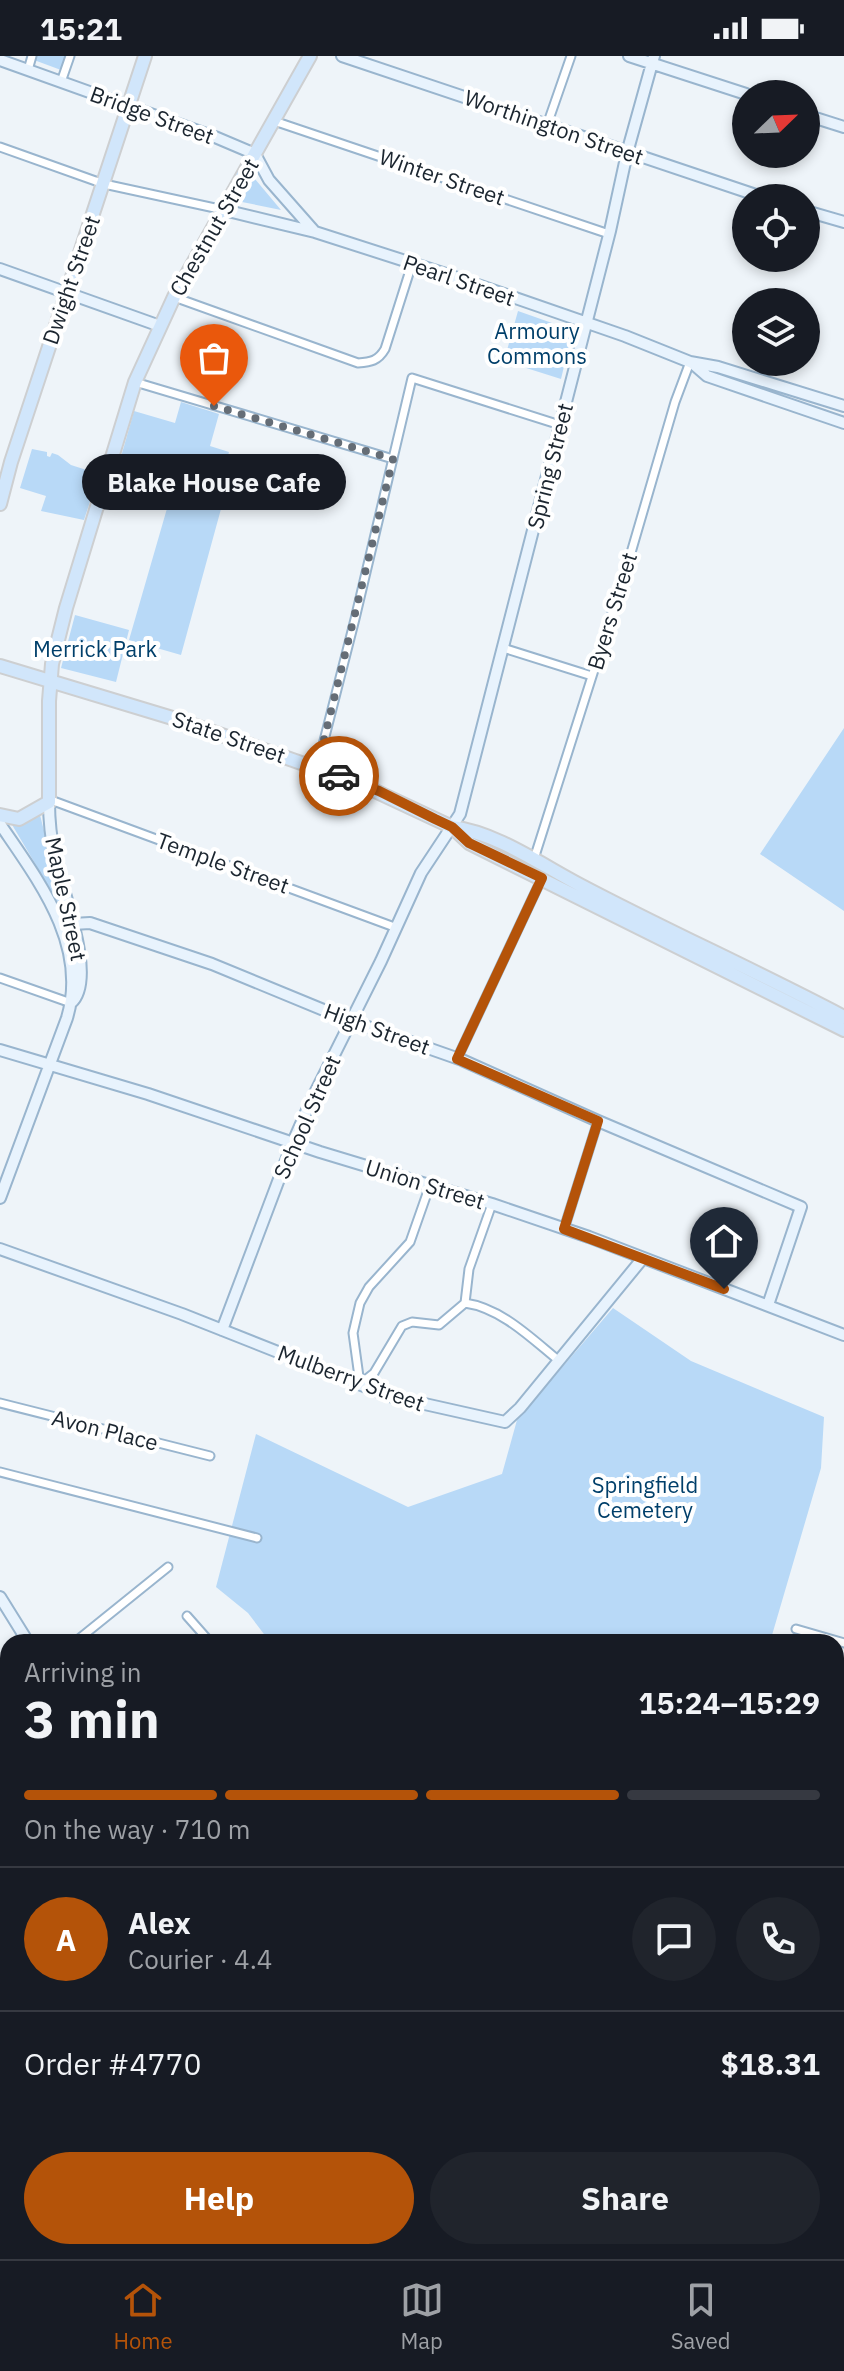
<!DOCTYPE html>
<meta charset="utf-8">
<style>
body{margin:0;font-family:"IBM Plex Sans",sans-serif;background:#20242c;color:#f1f3f6;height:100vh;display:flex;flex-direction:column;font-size:30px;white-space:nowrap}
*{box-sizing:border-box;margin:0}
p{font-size:26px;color:#9ea1a6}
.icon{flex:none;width:44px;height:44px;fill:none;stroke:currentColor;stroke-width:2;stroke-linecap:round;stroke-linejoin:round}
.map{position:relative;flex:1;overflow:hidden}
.sheet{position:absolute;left:0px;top:1578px;width:844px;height:626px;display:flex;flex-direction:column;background:#171b24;border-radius:24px 24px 0 0;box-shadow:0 4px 12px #0003}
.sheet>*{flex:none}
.needle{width:52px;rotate:67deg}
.buttons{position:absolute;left:732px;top:24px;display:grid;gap:16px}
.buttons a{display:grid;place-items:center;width:88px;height:88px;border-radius:50%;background:#171b24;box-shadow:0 4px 12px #0003;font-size:40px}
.pin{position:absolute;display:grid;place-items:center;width:68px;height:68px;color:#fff;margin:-82px -34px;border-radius:50% 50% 50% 0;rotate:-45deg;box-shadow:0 0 8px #0007}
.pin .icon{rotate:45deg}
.courier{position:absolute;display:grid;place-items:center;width:80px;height:80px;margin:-40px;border:6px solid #b45309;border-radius:50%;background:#fff;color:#222;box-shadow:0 2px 10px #0007}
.bubble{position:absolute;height:56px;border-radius:28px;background:#171b24;box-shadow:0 4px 12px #0003;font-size:26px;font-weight:800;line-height:56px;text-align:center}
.head em{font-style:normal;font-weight:800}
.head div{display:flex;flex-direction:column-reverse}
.head{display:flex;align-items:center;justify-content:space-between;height:136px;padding:0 24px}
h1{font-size:52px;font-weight:800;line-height:60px}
.bar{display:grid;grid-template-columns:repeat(4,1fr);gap:12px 8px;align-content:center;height:96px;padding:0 24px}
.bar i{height:10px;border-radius:6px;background:#363941}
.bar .current{background:#b45309}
.bar p{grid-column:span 4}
.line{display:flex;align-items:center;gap:20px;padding:0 24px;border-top:2px solid #363941}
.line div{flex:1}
.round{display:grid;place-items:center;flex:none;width:84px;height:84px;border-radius:42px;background:#20242c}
.action{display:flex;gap:16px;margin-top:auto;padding:16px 24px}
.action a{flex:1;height:92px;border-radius:48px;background:#b45309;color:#fff;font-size:32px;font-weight:800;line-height:92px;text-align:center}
.action a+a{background:#20242c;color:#f1f3f6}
.status{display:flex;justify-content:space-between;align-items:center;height:56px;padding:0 40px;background:#171b24;direction:ltr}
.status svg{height:22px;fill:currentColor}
.tab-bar{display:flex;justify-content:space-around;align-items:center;height:112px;border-top:2px solid #363941;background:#171b24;font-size:22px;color:#9ea1a6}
.tab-bar a{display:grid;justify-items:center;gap:4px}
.tab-bar .current{color:#b45309}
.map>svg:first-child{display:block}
.green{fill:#b8d9f7}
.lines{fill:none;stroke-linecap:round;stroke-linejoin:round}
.street-casing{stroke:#99b5ce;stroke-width:11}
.secondary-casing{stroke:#99b5ce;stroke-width:14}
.primary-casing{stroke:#cdcfd1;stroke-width:16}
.street{stroke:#fff;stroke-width:7}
.secondary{stroke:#e8f3fd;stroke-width:10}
.primary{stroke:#d1e6fb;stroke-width:12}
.done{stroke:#656d76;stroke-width:8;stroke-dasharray:0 14.4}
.route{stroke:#b45309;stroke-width:10}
.labels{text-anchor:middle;stroke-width:8;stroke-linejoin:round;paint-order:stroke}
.street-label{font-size:22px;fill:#1b252f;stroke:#fff}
.park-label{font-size:22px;fill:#003f6a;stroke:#fff}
</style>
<div class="status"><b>15:21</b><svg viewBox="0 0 49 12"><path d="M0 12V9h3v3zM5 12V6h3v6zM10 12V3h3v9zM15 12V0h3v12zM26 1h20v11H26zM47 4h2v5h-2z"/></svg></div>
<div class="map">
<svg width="844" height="2203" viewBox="0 0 844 2203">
<rect width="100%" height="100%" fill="#eef4f9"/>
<!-- green -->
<path class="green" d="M35 0H66L61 14 34 4Z
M252 123H255L281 154 242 146Z
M518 255 569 273 571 281 561 323 504 305Z
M181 346 219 358 210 390 229 396 221 424 205 420 207 412 198 409 195 417 182 414 178 429 224 442 181 599 129 584 168 449 113 429 134 355 175 367Z
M32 393 47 396V400L50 401 52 397 58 399 71 409 99 418 84 464 41 455 46 440 20 432Z
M75 559 129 574 116 626 61 612Z
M844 672V855L760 798Z
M38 759H40L65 858 11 767H23Z
M613 1252 691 1305 824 1361 821 1412 770 1586H270L248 1557 216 1531 256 1378 408 1451 502 1418 517 1364Z"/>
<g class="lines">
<defs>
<path id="street" d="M28 14 32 0
M61 26 70 0
M274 65 609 178
M547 69 571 0
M0 91 104 128 224 154
M174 241 358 307C371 306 378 305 385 293L412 208
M135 326 393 403
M503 592 592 620
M317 712 355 563 412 322 560 369
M48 743 397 872
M534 803 628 507 675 346 690 306
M0 922 71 947
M457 1003 542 822
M564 1173 598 1065
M465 1247 469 1213 492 1148
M360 1328 374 1317 402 1270 412 1266 439 1269 465 1247C501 1252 531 1282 558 1304
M360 1328 353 1277 360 1247 369 1231 410 1186 430 1129
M0 1347 210 1400
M0 1416 257 1482
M187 1560 210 1586
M796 1573 844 1587
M75 1586 168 1511
M239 1586H240
M836 2005 844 2017
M836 2107 844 2112
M309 2196 313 2203
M482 2196 487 2203
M779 2196 783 2203
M205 2203 237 2196"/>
<path id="secondary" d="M342 0 765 142
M629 0 746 38
M0 4 215 81 255 98 269 124 314 175
M806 59 844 71
M224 154 315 176 452 220 625 280 690 306 718 311 844 350
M806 155 844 166
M0 213 160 270
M692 307 707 320 844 367
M49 746C49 765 51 783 55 802 62 833 98 924 71 947
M0 768C38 824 89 889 67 962L0 1142
M73 868 90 867 212 908 348 964 462 1004 598 1065 801 1151 768 1249
M0 994 148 1038 320 1096 492 1148 589 1181 844 1279
M0 1193 182 1258 389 1340 505 1366 520 1352 643 1202
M222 1274 293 1086 311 1045 381 905 421 817 460 758 610 175 627 97 654 0
M0 1541 28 1586
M836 1648 844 1624
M836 1852 844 1858
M0 1959 8 1956
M87 2196V2203
M643 2203 645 2196
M833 2203 844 2196"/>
<path id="primary" d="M0 448 11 406 145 0
M0 610 179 664 358 727 452 771 469 787 844 974
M0 759 19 763 49 746V645L52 608 66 552 135 326 174 241 310 0
M452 771C497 777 540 808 580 829 667 875 757 915 844 961"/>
</defs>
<!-- street casing -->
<use href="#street" class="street-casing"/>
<!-- secondary casing -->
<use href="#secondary" class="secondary-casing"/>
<!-- primary casing -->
<use href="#primary" class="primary-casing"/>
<!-- street -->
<use href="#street" class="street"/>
<!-- secondary -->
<use href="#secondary" class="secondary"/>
<!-- primary -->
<use href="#primary" class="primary"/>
</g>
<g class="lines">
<!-- done -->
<path class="done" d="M214 350 393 403 317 712 339 720"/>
<!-- route -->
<path class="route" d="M339 720 379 735 435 763 452 771 469 787 542 822 457 1003 598 1065 564 1173 724 1233"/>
</g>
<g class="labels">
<!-- street labels -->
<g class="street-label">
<text transform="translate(152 59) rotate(20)" y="8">Bridge Street</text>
<text transform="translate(554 71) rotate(19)" y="8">Worthington Street</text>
<text transform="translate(442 121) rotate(19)" y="8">Winter Street</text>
<text transform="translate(214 171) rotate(-60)" y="8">Chestnut Street</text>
<text transform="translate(71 224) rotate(-71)" y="8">Dwight Street</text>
<text transform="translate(459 224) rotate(19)" y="8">Pearl Street</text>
<text transform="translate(550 410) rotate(-76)" y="8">Spring Street</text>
<text transform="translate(612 555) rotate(-73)" y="8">Byers Street</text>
<text transform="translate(229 681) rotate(19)" y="8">State Street</text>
<text transform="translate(223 807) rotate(20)" y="8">Temple Street</text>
<text transform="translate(66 843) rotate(78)" y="8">Maple Street</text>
<text transform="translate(377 973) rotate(20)" y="8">High Street</text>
<text transform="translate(307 1061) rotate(-66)" y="8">School Street</text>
<text transform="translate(425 1128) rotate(17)" y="8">Union Street</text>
<text transform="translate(351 1322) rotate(20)" y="8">Mulberry Street</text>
<text transform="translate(105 1374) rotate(14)" y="8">Avon Place</text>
</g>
<!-- park labels -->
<g class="park-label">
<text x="537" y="283">Armoury<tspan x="537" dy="25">Commons</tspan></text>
<text x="95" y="601">Merrick Park</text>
<text x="645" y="1437">Springfield<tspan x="645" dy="25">Cemetery</tspan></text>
</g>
</g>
</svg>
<div class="buttons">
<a><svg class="needle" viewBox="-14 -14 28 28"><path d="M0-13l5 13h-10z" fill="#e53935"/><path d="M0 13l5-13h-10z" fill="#9ea1a6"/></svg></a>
<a><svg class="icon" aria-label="locate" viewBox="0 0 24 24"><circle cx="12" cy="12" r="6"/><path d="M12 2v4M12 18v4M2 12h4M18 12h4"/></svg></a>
<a><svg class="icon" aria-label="layers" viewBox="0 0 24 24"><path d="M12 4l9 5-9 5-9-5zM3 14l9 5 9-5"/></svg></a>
</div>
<div class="pin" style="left:214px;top:350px;background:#ea580c"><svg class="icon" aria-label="bag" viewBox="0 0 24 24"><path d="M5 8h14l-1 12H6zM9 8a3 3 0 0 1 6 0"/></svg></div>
<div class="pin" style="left:724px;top:1233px;background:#1f2937"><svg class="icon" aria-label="home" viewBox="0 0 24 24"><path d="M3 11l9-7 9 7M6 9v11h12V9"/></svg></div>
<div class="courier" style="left:339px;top:720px"><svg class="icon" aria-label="car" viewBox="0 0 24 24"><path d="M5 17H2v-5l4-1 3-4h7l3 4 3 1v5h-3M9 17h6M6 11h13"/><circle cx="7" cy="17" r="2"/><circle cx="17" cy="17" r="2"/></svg></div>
<div class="bubble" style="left:82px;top:398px;width:264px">Blake House Cafe</div>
<section class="sheet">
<div class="head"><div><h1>3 min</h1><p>Arriving in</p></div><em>15:24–15:29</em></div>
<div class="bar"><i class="current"></i><i class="current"></i><i class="current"></i><i></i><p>On the way · 710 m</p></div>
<div class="line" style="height:144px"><b class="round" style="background:#b45309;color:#fff">A</b><div><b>Alex</b><p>Courier · 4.4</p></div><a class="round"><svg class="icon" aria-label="chat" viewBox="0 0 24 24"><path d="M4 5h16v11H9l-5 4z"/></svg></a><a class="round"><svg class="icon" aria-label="phone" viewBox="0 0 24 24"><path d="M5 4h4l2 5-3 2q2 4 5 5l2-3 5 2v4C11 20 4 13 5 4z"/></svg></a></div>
<div class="line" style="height:104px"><div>Order #4770</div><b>$18.31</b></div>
<div class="action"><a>Help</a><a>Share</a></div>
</section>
</div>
<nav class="tab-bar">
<a class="current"><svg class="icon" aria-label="home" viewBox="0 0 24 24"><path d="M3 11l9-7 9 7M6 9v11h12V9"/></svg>Home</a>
<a><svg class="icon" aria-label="map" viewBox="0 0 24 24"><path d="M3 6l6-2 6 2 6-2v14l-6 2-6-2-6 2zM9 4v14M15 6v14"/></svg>Map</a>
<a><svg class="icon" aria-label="saved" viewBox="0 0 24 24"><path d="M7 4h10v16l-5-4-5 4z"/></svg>Saved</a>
</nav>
